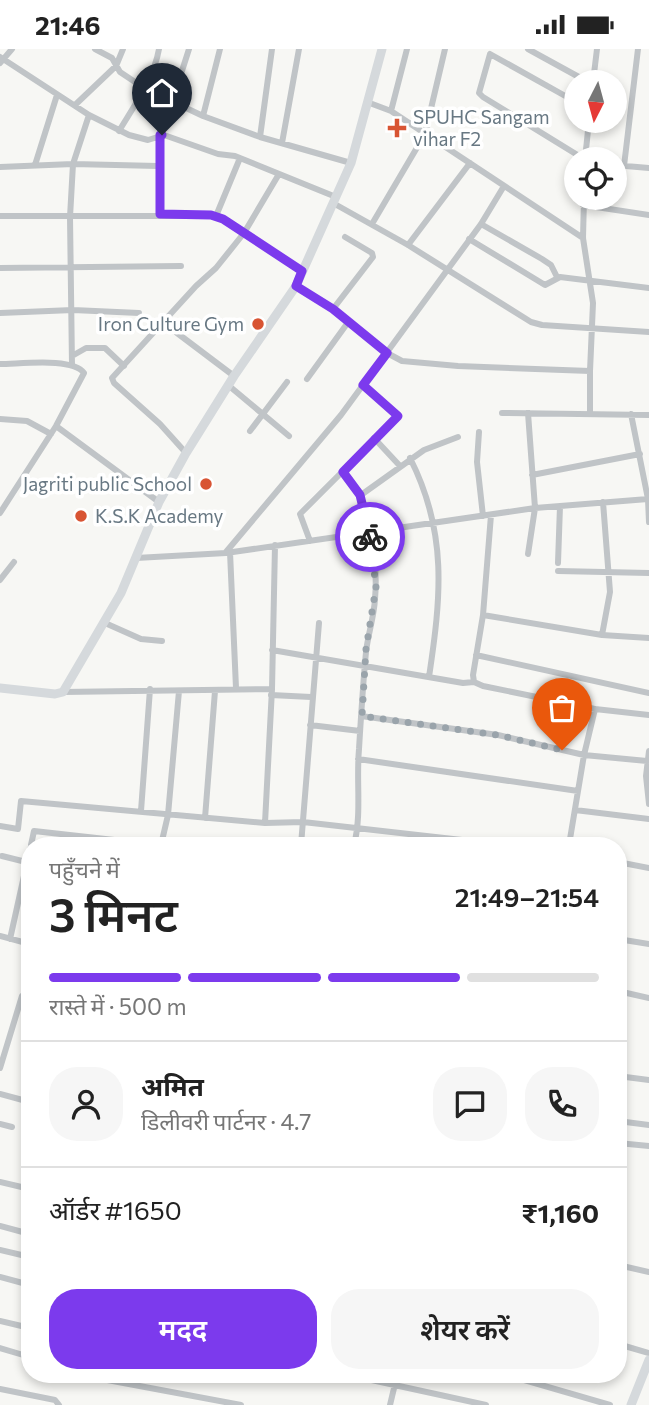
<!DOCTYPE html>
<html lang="hi">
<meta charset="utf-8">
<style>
body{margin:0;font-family:Commissioner,"Noto Sans Devanagari",sans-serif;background:#f6f6f6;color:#222;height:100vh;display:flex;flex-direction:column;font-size:26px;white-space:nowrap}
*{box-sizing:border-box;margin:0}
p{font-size:23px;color:#767676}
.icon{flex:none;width:38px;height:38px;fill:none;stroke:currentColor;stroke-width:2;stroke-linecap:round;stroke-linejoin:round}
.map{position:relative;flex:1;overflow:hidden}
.panel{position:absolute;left:21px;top:788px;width:606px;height:546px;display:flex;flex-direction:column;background:#fff;border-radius:28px;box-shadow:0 4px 10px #0003}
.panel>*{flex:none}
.needle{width:46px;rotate:186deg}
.fabs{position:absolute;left:564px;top:21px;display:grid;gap:14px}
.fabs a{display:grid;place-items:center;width:63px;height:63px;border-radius:50%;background:#fff;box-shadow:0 4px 10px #0003;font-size:35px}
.pin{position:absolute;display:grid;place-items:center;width:60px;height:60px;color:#fff;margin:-72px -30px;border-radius:50% 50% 50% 0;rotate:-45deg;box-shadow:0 0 7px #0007}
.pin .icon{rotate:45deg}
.courier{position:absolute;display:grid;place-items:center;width:70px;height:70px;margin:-35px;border:5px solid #7c3aed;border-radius:50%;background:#fff;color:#222;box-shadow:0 2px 9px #0007}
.summary em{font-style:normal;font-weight:600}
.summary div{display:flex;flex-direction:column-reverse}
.summary{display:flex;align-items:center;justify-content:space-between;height:119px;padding:0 28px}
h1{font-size:46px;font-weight:600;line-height:52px}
.bar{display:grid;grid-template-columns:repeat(4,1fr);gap:10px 7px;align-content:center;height:84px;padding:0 28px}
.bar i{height:9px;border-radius:5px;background:#e0e0e0}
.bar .active{background:#7c3aed}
.bar p{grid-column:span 4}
.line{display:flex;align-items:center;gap:18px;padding:0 28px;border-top:2px solid #e0e0e0}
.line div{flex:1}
.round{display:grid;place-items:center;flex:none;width:74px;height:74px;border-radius:28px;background:#f6f6f6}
.button{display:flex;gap:14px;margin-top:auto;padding:14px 28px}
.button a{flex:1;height:80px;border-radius:28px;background:#7c3aed;color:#fff;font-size:28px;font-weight:600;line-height:80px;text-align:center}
.button a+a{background:#f6f6f6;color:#222}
.status{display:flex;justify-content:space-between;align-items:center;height:49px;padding:0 35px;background:#fff;direction:ltr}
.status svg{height:19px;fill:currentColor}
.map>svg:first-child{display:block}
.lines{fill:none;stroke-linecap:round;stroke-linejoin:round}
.street{stroke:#c0c4c7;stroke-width:6}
.secondary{stroke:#d5d9dc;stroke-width:9}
.done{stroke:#9aa4ab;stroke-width:7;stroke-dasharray:0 12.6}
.route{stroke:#7c3aed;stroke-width:9}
.poi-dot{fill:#d85433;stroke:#fff;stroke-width:2.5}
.labels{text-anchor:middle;stroke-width:7;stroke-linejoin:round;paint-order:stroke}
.poi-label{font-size:19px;fill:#687883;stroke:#fff;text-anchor:start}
</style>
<div class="status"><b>21:46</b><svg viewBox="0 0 49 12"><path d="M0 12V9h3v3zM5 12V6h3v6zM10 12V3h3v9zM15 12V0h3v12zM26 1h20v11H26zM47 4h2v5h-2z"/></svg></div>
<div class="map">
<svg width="649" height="1356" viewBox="0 0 649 1356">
<rect width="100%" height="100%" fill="#f7f7f4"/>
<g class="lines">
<!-- street -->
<path class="street" d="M95 0 112 9 120 23 144 39 203 67 260 88 351 114
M407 0 391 62 583 189
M528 0 588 33
M0 8 89 66 129 86 148 91 164 86 218 105 235 107 336 148
M0 14 12 0
M593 33 597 0
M172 53 189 0
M367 53 391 62
M576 53 490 5 479 44 483 48 584 110
M75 56 116 17 123 0
M203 67 220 0
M119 82C134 57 154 29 159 0
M160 86V165
M260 88 272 0
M282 94 299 0
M585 110 589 72
M35 116 57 46
M614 116 649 119
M624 117 638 0
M0 118 73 115 158 117
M584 149 583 189 593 254 590 322V365
M333 154 408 196 531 273 542 276 649 283
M583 156 649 166
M0 167H211L223 170 302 222
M216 167 240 109
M372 175 425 85 445 0
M481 175 542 210 551 216 557 228
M469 190 545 236 560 228 649 239
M408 196 470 114
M0 219 181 217
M296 237 333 260 387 304 402 312 458 317 590 322
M333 260 373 208 372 204 345 188
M0 264 73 261 139 264
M177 284 234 327
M72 307 86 299H105L124 317
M0 315C20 315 73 308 84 324L56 377 0 464
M72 316 70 168 73 115 89 66
M307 330 349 272
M228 336 289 387
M502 364 649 366
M631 365 648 450 649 473
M0 370 27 372 51 385
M56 377 159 453
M250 382 287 333
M479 383 477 413 483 467
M374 389 400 417
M186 404 160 375 114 334 112 329 196 237 216 219 244 184 279 125
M410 409C448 484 441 548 429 628
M343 423C370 447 378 515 375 550 374 568 368 585 366 603 363 635 361 667 359 700 356 732 362 765 354 796
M532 426 640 405
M361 446 424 401 458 388
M491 466 483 566 473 626 474 633 483 637 595 660 649 666
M310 492 300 465 398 367 363 336
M226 503 341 366 481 175 504 137
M230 503 236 639
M528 505 535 459 528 364
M136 509 226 504 535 459 648 450
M558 514 560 457
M558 522 649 524
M0 531 14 513
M483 566 602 586 649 589
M105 574 141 590 162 592
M602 586 610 543 603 453
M272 601 463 634 474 633
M476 606 649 644
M63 643 272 640
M271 646 311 648
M361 667 498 686 584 706 647 712
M310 676 360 682
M649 702 646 727 649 755
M358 710 578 742
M575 761 649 770
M141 762 150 640
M205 769 215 642
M265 774 272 640 275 496
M0 777 18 780 21 752 265 774 303 773 506 796
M31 796 34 782 159 796
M161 796 168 766 179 642
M301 796 319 574
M569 796 584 706 595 660
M2 807 30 814
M618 813 649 819
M0 887 30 895
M10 890 30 800
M618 890 649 895
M30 919 27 929 30 935
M618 942 649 949
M0 1019 22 947
M618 1027 649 1031
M0 1045 30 1053
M618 1072 649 1076
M0 1075 12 1078
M618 1094 649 1097
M0 1133 30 1140
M0 1177 30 1185
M0 1201 30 1208
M618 1216 649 1223
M0 1228 30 1236
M0 1272 30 1279
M618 1295 649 1304
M0 1299 30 1308
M84 1325 102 1330 241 1356
M344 1325 486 1356
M503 1325 610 1356
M0 1340 55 1351 59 1356
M390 1356 395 1335"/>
<!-- secondary -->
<path class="secondary" d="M0 639 55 645 63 643 121 544 159 453 186 404 234 327 296 237 351 114 382 0
M631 1356 649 1311"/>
</g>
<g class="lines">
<!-- done -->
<path class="done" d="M370 488 376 538 366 600 362 667 498 686 562 701"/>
<!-- route -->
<path class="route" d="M162 86H160V165L211 166 223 170 302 222 296 237 333 260 387 304 363 336 398 367 343 423 360 446 370 488"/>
</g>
<!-- markers -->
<g class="poi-dot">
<path d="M393.5 68.5h7v7h7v7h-7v7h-7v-7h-7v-7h7z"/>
<circle cx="258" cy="275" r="7"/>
<circle cx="206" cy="435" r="7"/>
<circle cx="81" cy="467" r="7"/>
</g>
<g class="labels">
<!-- poi labels -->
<g class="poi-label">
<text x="413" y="75">SPUHC Sangam<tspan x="413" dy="22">vihar F2</tspan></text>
<text x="244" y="282" text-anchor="end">Iron Culture Gym</text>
<text x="192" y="442" text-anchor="end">Jagriti public School</text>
<text x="95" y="474">K.S.K Academy</text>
</g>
</g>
</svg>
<div class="fabs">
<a><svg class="needle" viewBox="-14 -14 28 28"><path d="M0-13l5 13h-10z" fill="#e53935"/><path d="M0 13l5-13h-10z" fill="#767676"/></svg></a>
<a><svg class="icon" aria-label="locate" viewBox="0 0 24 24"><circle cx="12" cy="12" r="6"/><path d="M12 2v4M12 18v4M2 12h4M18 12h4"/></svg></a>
</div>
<div class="pin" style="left:562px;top:701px;background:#ea580c"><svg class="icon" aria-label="bag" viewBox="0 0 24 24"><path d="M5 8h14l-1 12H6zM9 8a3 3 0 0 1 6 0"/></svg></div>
<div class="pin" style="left:162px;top:86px;background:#1f2937"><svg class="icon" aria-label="home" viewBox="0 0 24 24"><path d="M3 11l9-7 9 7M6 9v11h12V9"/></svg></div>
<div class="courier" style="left:370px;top:488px"><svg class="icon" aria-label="bike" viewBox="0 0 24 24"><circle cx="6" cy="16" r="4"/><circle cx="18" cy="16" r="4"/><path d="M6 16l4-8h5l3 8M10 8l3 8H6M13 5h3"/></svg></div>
<section class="panel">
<div class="summary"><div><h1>3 मिनट</h1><p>पहुँचने में</p></div><em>21:49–21:54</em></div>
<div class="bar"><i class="active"></i><i class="active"></i><i class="active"></i><i></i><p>रास्ते में · 500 m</p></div>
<div class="line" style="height:126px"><a class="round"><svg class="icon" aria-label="person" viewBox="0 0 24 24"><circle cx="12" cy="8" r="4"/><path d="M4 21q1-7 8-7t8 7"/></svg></a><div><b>अमित</b><p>डिलीवरी पार्टनर · 4.7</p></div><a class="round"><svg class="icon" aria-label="chat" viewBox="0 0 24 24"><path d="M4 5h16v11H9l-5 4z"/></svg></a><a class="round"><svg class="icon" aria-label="phone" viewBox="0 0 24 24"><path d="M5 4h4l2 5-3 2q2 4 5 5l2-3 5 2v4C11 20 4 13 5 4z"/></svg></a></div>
<div class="line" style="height:91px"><div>ऑर्डर #1650</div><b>₹1,160</b></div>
<div class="button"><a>मदद</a><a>शेयर करें</a></div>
</section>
</div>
